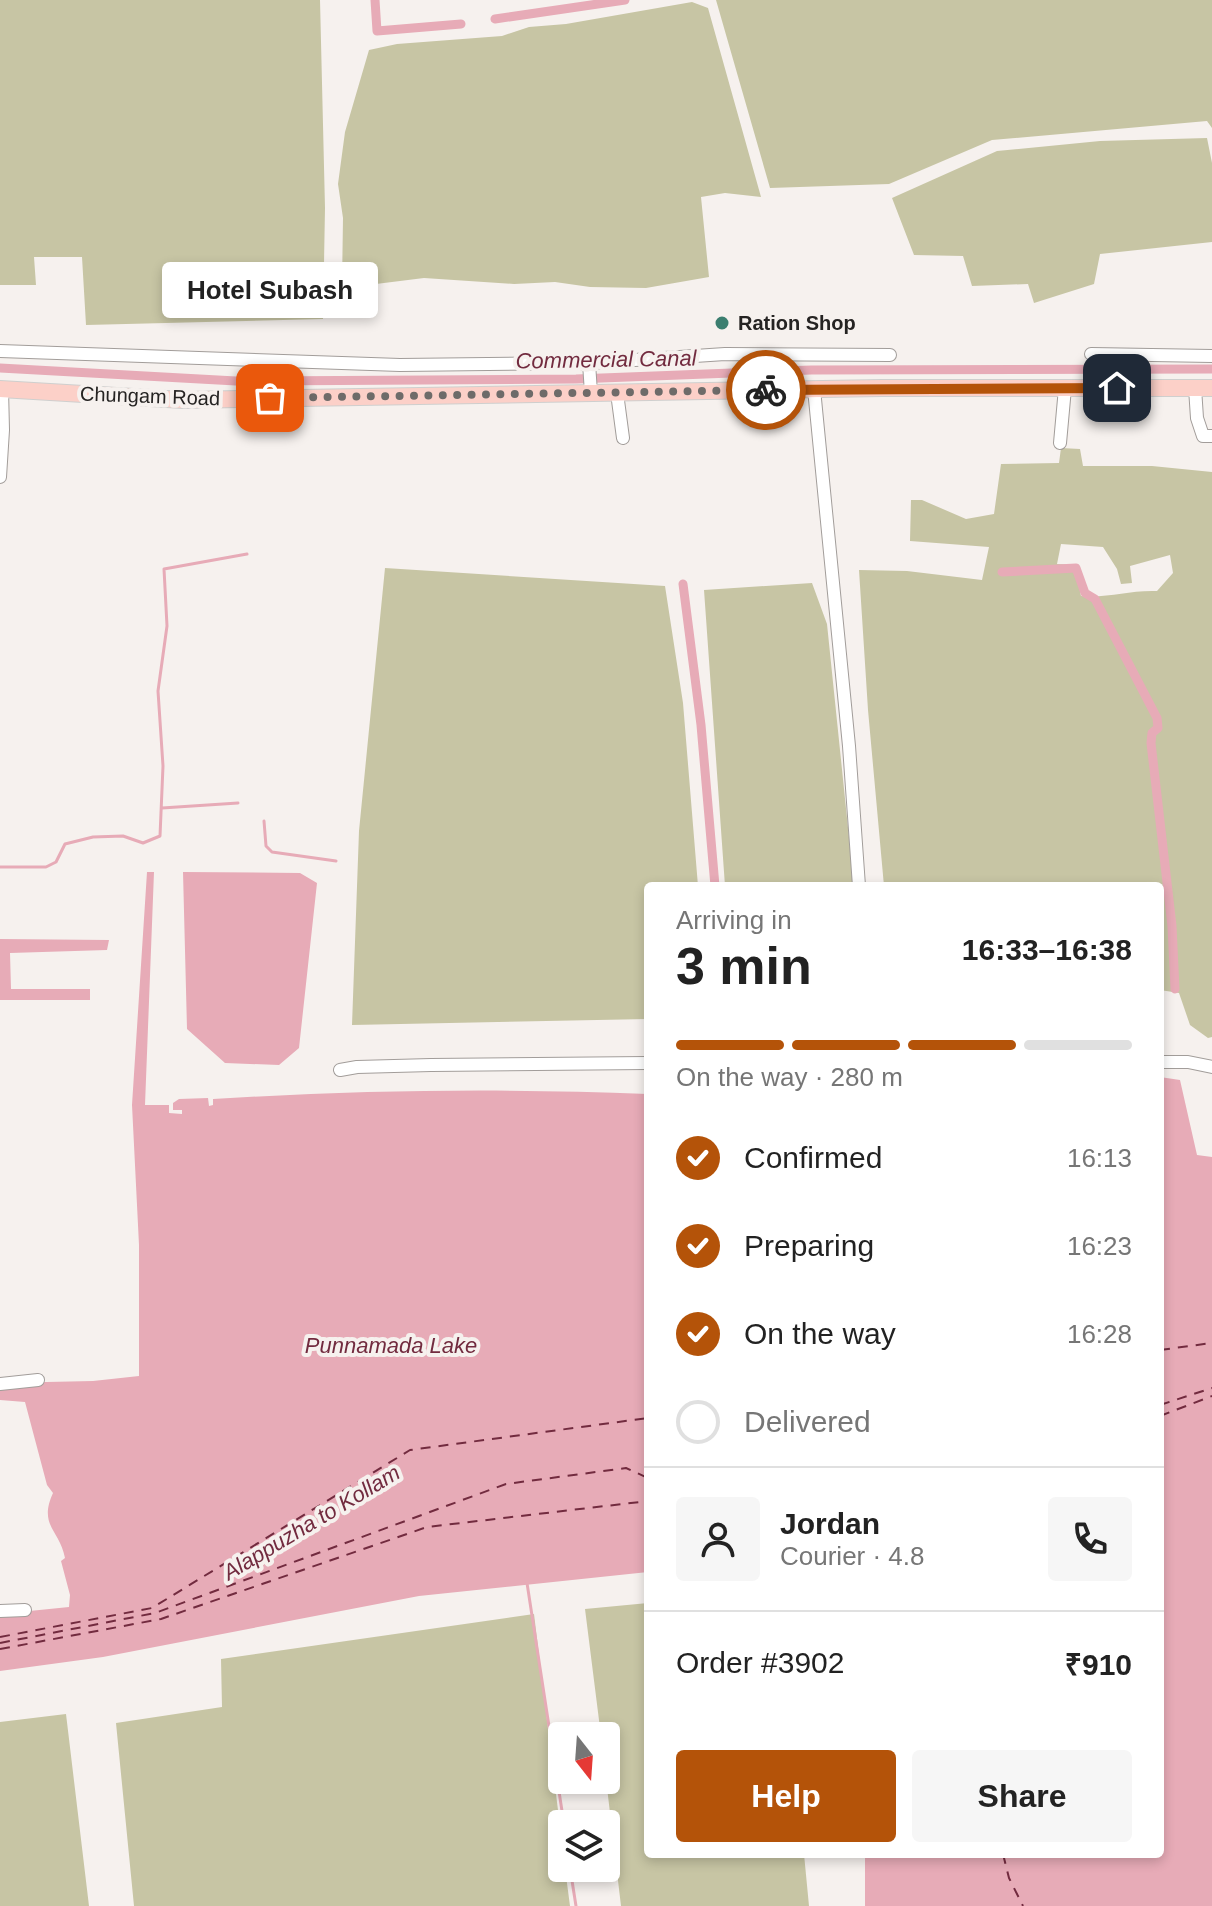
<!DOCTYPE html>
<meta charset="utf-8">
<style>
body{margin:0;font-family:Arial,sans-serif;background:#f6f6f6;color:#222;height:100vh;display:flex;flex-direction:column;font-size:30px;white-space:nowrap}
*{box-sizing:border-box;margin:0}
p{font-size:26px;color:#767676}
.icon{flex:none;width:44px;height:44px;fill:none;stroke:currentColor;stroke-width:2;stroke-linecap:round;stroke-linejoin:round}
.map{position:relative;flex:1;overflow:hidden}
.details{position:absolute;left:644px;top:882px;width:520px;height:976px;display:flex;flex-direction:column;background:#fff;border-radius:8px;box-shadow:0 4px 12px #0003}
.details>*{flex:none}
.needle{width:52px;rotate:163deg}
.fabs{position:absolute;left:548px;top:1722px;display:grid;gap:16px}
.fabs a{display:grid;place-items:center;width:72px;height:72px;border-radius:8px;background:#fff;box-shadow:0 4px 12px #0003;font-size:40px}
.pin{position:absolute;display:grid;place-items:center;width:68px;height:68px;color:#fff;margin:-34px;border-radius:16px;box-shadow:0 4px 12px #0006}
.courier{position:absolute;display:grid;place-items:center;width:80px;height:80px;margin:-40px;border:6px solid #b45309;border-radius:50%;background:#fff;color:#222;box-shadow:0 2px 10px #0007}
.bubble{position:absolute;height:56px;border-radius:8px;background:#fff;box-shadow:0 4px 12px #0003;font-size:26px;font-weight:700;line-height:56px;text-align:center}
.overview em{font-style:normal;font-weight:700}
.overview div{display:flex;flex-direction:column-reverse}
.overview{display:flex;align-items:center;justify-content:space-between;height:136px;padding:0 32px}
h1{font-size:52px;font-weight:700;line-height:60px}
.bar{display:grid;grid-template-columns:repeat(4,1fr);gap:12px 8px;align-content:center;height:96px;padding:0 32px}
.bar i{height:10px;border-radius:6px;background:#e0e0e0}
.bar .on{background:#b45309}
.bar p{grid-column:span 4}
.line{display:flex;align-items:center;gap:20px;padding:0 32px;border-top:2px solid #e0e0e0}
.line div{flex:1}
.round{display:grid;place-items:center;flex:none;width:84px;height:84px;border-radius:8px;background:#f6f6f6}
ol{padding:0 32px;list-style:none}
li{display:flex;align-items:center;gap:24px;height:88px}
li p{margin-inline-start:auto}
li .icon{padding:8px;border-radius:50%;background:#b45309;color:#fff;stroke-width:4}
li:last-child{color:#767676}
li i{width:44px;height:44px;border:4px solid #e0e0e0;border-radius:50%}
.button{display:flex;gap:16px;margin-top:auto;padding:16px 32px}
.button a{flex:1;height:92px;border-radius:8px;background:#b45309;color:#fff;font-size:32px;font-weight:700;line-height:92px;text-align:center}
.button a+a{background:#f6f6f6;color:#222}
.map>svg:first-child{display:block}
.green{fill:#c7c5a4;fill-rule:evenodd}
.water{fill:#e7abb7}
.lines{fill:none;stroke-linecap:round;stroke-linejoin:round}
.stream{stroke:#e7abb7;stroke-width:3}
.canal{stroke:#e7abb7;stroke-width:9}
.ferry{stroke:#722b3f;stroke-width:2;stroke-dasharray:10 8;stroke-linecap:butt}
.minor-casing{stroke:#a29d9a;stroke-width:14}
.major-casing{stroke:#cfcfce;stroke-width:18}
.minor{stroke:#fff;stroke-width:12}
.major{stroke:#fcd0c8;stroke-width:16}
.done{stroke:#6e6b69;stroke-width:8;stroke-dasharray:0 14.4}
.route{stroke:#b45309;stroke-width:10}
.poi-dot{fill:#3b7e6f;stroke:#f6f1ee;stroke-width:3}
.labels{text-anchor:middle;stroke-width:8;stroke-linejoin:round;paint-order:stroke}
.poi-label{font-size:20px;font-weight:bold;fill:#252322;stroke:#f6f1ee;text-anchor:start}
.street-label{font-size:20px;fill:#252322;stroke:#f6f1ee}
.water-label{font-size:22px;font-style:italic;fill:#722b3f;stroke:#f6f1ee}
</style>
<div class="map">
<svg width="1212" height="1906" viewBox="0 0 1212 1906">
<rect width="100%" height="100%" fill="#f6f1ee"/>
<!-- green -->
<path class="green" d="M0 0H320L325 208 323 319 86 325 82 257H34L36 285H0Z
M716 0H1212V128L1207 121 992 140 889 184 770 188Z
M692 2 708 8 761 197 725 193 701 197 709 277 646 288 590 287 555 282 514 284 424 278 360 286 342 285 343 218 338 184 345 132 369 50 397 44 502 36 529 27 566 24Z
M1207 138 1212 163V242L1100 254 1094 284 1034 303 1028 284 972 286 963 256 914 255 892 198 997 151 1100 141Z
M1061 448 1080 449 1083 466H1152L1212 472V1037L1208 1038 1190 1025 1179 993 1160 990V886H884L868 710 859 570 907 571 982 580 989 547 910 541 911 500H922L966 519 994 514 1001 464 1059 463ZM1061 544 1103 547 1117 569 1121 584 1132 583 1130 566 1170 555 1173 573 1157 591C1129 590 1110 598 1081 596L1075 565 1057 564Z
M385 568 665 586 683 703 698 886H648V1019L352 1025 359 831Z
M812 583 827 624 854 886H725L704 590Z
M648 1603V1854H804L809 1906H621L606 1779V1736H601L585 1609Z
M534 1614 562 1843V1868H565L570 1906H134L116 1723 222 1707 221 1659Z
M66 1714 89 1906H0V1722Z"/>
<!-- water -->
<path class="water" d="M147 872H154L145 1105H169V1113L182 1114V1110H173V1103L179 1099 208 1098 209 1106 213 1105V1099C357 1090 504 1088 648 1094V1572L419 1596 103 1657 0 1671V1614L69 1607 70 1595 61 1561 65 1558C60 1530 38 1526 53 1493L47 1485 25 1402 0 1400V1383L93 1381 139 1376V1245L132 1105Z
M183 872 300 873 317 883 299 1048 279 1065 225 1063 187 1029Z
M0 939 109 940 107 950 10 953 11 989H90V1000H0Z
M1160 1077 1180 1080 1197 1155 1212 1157V1906H865V1854H1160Z"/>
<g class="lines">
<!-- stream -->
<path class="stream" d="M162 808 238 803
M264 821 266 846 272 852 336 861
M0 867H46L56 862 65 844 93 837 123 836 143 843 160 836 163 766 158 691 167 626 164 569 247 554
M527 1583 564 1824
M570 1868 576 1906"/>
<!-- canal -->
<path class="canal" d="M375 0 377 31 461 24
M495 19 625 0
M0 368 236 381 576 379 811 370 1212 369
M1002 572 1076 568 1085 593 1095 599 1157 718 1158 728 1152 733 1151 743 1172 926 1175 989
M683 584 701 725 715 886"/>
<!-- ferry -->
<path class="ferry" d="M1160 1350 1212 1343
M1160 1405 1212 1388
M1160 1416 1212 1396
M0 1637 152 1608 410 1450 648 1418
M0 1643 155 1613 506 1484 626 1468 648 1478
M0 1649 161 1619 427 1527 648 1501
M1003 1854 1009 1878 1023 1906"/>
<defs>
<path id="minor" d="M0 351 400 365 589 363 725 354 890 355
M1091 354 1212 356
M589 363 591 393
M1195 388 1197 418 1203 436H1212
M814 389 849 746 859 886
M617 393 623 438
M1060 443 1065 388
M0 477 3 430 2 389
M1160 1062H1188L1212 1067
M340 1070 357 1067 431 1065 648 1063
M0 1384 38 1380
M0 1611 25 1610"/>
<path id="major" d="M0 389 183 400 882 388H1212"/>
</defs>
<!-- minor casing -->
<use href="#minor" class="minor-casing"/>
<!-- major casing -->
<use href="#major" class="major-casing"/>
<!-- minor -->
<use href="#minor" class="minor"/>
<!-- major -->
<use href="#major" class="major"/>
</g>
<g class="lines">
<!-- done -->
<path class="done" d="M270 398 766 390"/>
<!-- route -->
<path class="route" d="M766 390 1117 388"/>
</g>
<!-- markers -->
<circle class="poi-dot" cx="722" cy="323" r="8"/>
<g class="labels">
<!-- poi labels -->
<g class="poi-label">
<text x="738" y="330">Ration Shop</text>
</g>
<!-- street labels -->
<g class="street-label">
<text transform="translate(150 396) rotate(2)" y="7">Chungam Road</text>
</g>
<!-- water labels -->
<g class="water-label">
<text transform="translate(606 359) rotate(-1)" y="8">Commercial Canal</text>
<text x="391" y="1353">Punnamada Lake</text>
<text transform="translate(311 1522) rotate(-31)" y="8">Alappuzha to Kollam</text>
</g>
</g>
</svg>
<div class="fabs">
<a><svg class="needle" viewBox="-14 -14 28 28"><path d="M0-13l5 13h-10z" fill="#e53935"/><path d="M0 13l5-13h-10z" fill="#767676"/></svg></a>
<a><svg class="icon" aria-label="layers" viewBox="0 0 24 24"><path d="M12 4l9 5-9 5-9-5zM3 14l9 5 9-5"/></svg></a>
</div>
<div class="pin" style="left:270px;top:398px;background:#ea580c"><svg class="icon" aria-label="bag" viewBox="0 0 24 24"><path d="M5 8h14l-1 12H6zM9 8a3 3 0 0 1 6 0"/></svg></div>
<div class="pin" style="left:1117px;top:388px;background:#1f2937"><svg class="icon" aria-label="home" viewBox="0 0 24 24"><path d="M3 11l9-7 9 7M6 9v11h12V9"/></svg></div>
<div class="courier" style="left:766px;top:390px"><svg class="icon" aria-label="bike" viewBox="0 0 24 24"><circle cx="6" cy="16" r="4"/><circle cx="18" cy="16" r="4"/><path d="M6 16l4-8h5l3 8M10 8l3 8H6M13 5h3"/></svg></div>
<div class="bubble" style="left:162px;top:262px;width:216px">Hotel Subash</div>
<section class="details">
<div class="overview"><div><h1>3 min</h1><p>Arriving in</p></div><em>16:33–16:38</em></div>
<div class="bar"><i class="on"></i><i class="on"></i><i class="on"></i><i></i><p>On the way · 280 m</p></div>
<ol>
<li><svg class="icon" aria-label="check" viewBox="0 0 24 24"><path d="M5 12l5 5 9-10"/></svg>Confirmed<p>16:13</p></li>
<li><svg class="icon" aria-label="check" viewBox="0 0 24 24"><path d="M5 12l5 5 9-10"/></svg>Preparing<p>16:23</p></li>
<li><svg class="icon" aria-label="check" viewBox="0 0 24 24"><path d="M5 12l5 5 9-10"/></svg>On the way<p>16:28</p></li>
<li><i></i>Delivered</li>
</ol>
<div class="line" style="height:144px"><a class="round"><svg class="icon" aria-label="person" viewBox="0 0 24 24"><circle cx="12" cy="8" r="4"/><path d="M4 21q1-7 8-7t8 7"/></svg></a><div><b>Jordan</b><p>Courier · 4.8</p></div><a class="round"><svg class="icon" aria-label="phone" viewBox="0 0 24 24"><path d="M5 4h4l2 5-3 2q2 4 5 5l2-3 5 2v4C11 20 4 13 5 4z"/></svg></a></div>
<div class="line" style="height:104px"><div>Order #3902</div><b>₹910</b></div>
<div class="button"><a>Help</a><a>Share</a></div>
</section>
</div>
